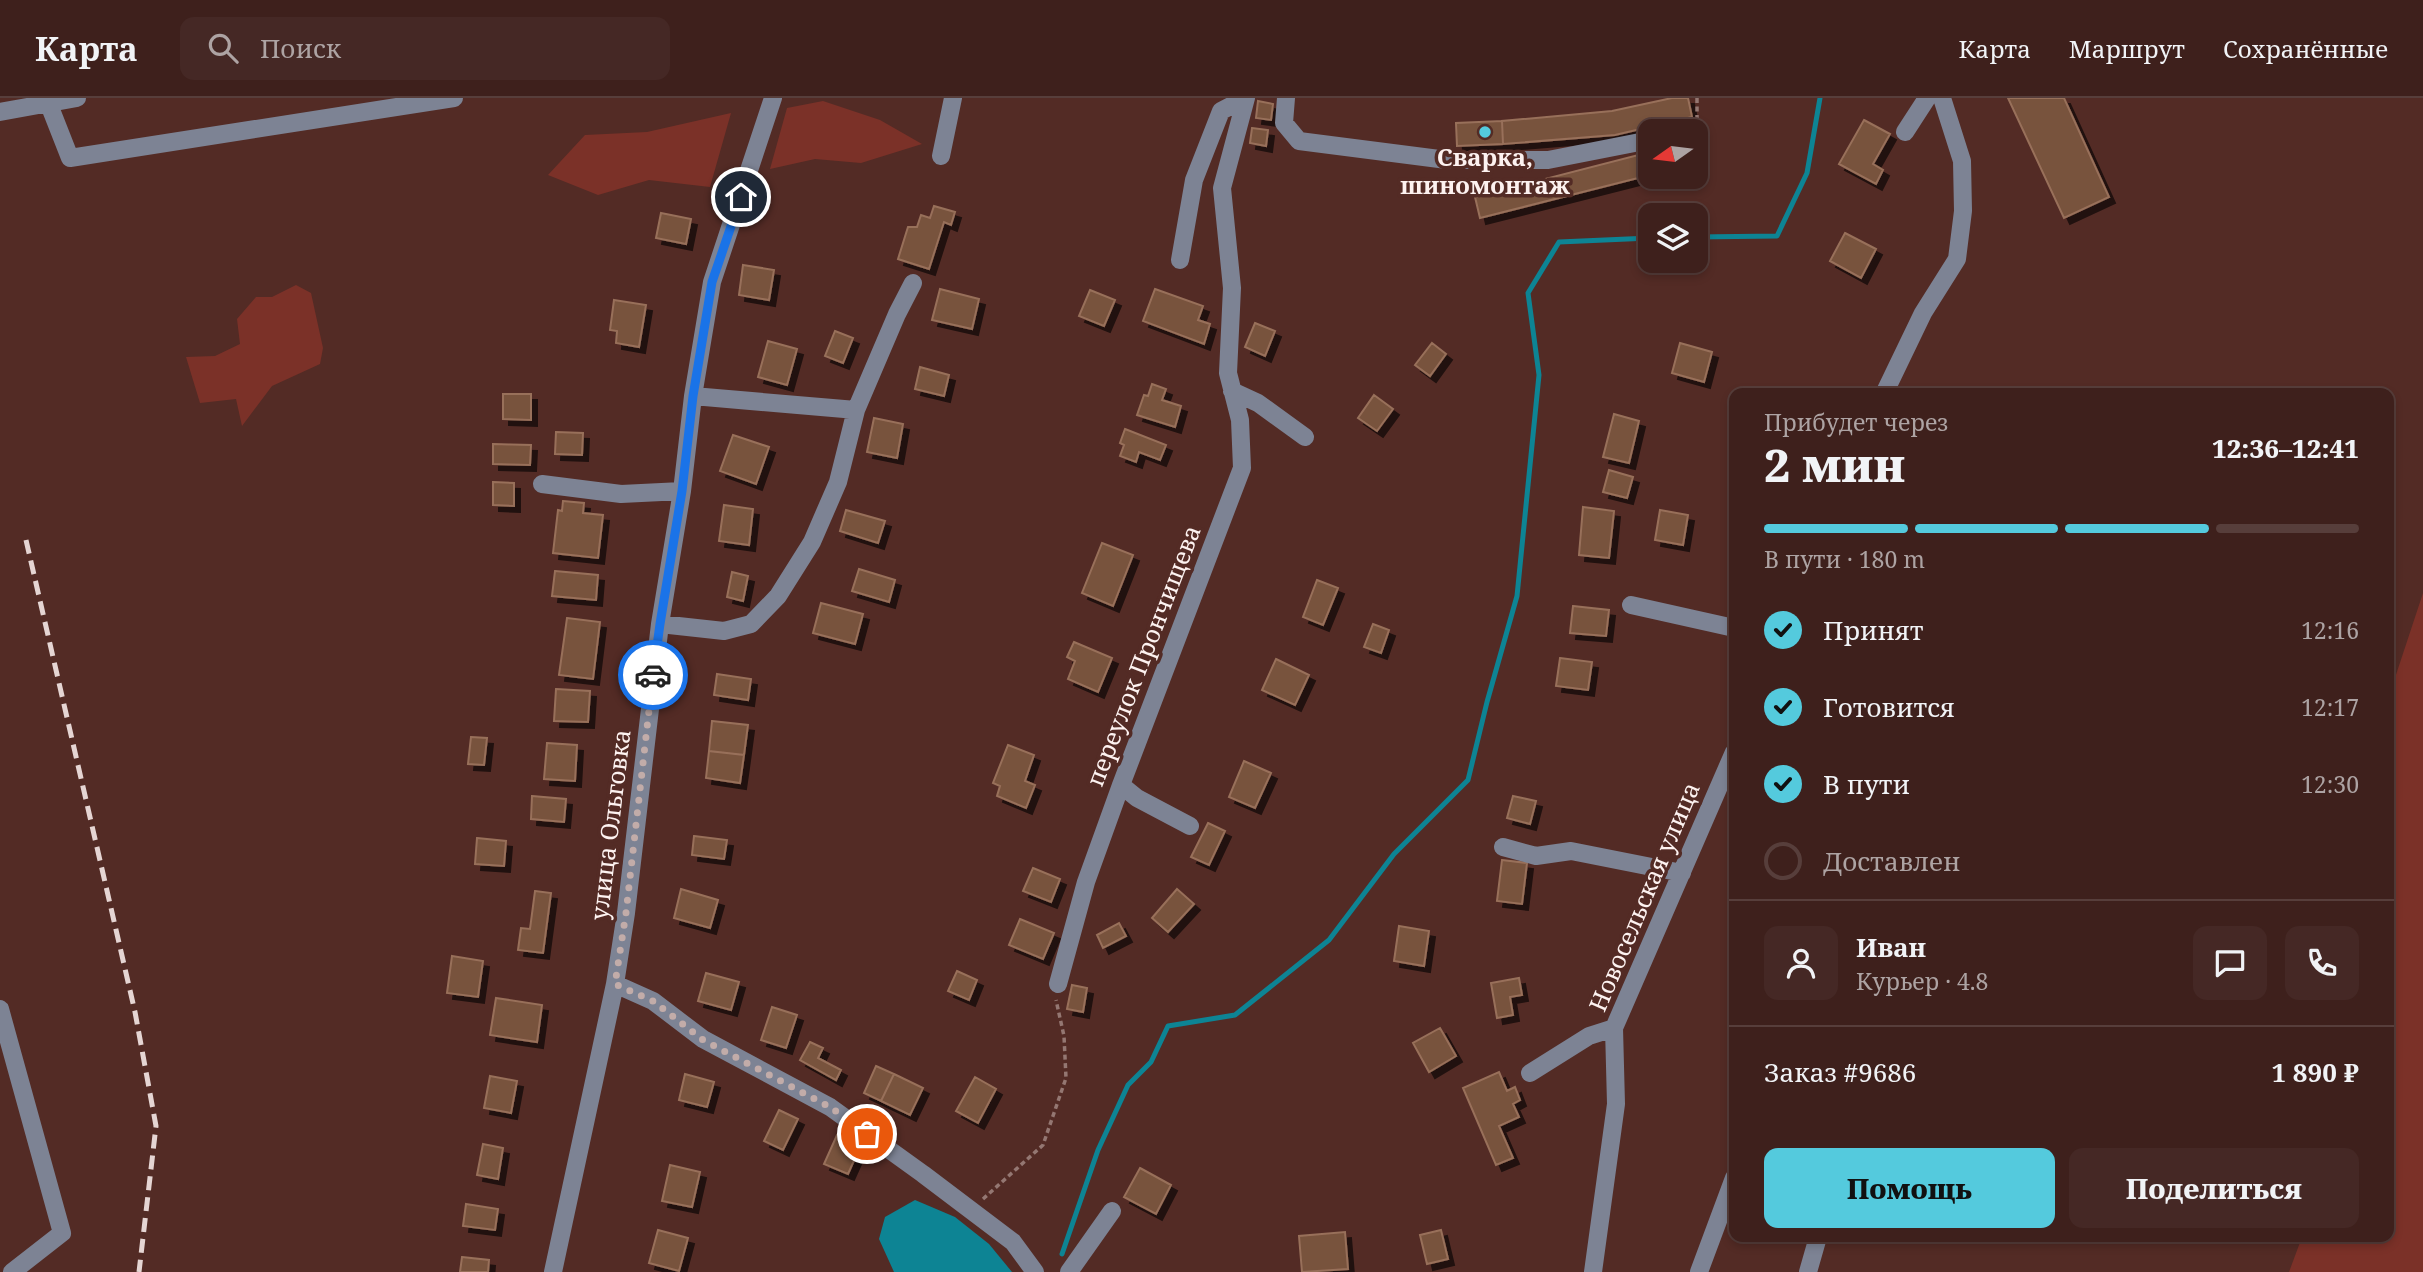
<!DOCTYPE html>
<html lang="ru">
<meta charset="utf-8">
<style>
body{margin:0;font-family:"Noto Serif",serif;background:#452825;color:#f1f3f6;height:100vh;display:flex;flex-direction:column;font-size:26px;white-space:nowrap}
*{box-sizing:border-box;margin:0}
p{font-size:23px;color:#ada3a3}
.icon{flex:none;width:38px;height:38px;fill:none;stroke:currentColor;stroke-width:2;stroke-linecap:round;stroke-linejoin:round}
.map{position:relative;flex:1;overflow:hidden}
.side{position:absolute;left:1729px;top:290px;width:665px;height:854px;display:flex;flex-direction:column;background:#3e201c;border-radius:14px;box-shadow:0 4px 10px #0003,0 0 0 2px #573e3b}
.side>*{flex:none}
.needle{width:46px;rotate:256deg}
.tools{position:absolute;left:1638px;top:21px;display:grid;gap:14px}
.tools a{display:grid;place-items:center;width:70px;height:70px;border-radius:14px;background:#3e201c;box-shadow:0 4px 10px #0003,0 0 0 2px #573e3b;font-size:35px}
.pin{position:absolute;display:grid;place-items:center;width:60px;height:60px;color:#fff;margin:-30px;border:4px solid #fff;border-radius:50%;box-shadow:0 2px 7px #0007}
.courier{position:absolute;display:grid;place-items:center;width:70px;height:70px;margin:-35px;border:5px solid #1a73e8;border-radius:50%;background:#fff;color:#222;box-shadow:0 2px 9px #0007}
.summary em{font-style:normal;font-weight:800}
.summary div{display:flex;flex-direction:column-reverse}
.summary{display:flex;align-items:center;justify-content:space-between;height:119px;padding:0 35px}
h1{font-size:46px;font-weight:800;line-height:52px}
.bar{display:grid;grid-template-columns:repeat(4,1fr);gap:10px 7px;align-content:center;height:84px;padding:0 35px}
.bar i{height:9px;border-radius:5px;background:#573e3b}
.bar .current{background:#54cadd}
.bar p{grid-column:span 4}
.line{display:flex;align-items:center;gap:18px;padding:0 35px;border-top:2px solid #573e3b}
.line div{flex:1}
.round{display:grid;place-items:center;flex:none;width:74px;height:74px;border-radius:14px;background:#452825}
ol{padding:0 35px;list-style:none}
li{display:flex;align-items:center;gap:21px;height:77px}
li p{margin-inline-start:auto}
li .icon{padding:7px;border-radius:50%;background:#54cadd;color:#111;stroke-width:4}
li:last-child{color:#ada3a3}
li i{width:38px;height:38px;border:4px solid #573e3b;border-radius:50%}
.action{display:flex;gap:14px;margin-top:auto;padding:14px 35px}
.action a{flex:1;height:80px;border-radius:14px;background:#54cadd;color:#111;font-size:28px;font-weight:800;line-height:80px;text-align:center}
.action a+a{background:#452825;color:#f1f3f6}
header{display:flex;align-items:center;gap:42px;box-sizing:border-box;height:98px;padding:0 35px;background:#3e201c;border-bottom:2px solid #573e3b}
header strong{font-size:33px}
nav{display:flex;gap:38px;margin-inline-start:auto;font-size:24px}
.search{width:490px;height:63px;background:#452825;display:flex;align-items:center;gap:18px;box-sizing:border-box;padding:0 24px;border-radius:14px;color:#ada3a3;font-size:26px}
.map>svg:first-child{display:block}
.green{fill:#7b3128}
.water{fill:#0d8494}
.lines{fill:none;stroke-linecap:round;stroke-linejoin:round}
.stream{stroke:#0d8494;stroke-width:5}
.building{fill:#78523d;stroke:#98705a;stroke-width:2;filter:url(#shadow)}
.path{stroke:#947772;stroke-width:3.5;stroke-dasharray:5 3.5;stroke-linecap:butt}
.minor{stroke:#7d8394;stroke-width:18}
.rail{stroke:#e5d5d3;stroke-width:5;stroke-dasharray:14 7;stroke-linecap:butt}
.done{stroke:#c2aca9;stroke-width:7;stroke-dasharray:0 12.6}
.route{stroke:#1a73e8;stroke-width:9}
.poi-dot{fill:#54cadd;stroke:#532b25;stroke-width:2.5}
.labels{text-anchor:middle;stroke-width:7;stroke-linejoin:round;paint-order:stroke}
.poi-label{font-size:24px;font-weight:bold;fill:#fdf2f0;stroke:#532b25}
.street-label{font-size:24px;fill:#fdf2f0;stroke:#532b25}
</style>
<header>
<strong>Карта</strong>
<div class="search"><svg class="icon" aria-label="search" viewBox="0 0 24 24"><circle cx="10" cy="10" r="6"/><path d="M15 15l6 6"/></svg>Поиск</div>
<nav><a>Карта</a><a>Маршрут</a><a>Сохранённые</a></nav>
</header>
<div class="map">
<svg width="2423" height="1174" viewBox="0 0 2423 1174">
<defs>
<filter id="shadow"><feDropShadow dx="6" dy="6" stdDeviation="0" flood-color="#0009"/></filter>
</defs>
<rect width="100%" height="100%" fill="#532b25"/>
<!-- green -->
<path class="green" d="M823 3 880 22 922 46 861 65 815 61 770 71 787 10Z
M731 15 710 89 649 82 598 97 548 77 585 37 647 34Z
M296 187 311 195 323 250 320 266 272 288 242 328 236 301 200 305 186 259 215 258 240 246 237 221 256 199H272Z
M2423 495V1174H2289L2302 1139H2389V598Z"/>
<!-- water -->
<path class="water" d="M915 1102 955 1119 989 1146 1012 1174H894L879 1141 885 1119Z"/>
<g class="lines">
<!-- stream -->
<path class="stream" d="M1696 139 1777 138 1807 75 1820 0
M1062 1156 1098 1052 1128 987 1151 964 1168 928 1235 917 1329 842 1394 756 1468 682 1487 604 1517 498 1539 277 1528 195 1559 144 1650 140"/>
</g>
<!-- building -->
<path class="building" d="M1672 0H1688L1692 19 1615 37 1503 46 1502 23 1612 13Z
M2008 0H2064L2109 99 2064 120Z
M1258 3 1273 6 1271 22 1256 20Z
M1864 22 1890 36 1873 66 1883 72 1876 86 1839 66Z
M1502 23 1503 46 1457 48 1456 25Z
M1252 30 1268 32 1266 48 1250 45Z
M1650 54V77L1480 120 1475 99Z
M934 108 955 114 951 127 944 124 929 171 898 161 908 129H917L921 117 930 120Z
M661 115 691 121 686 146 656 140Z
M1845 135 1876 151 1861 180 1830 163Z
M743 167 774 172 769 202 739 197Z
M940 191 979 201 972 231 932 222Z
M1155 191 1203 208 1198 222 1210 226 1204 246 1143 223Z
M1090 192 1115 202 1104 228 1079 218Z
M614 202 646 207 639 249 616 245 617 233 610 232Z
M1255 225 1275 233 1265 258 1245 249Z
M835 233 853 240 843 265 825 258Z
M768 243 797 251 787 287 758 279Z
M1432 245 1446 256 1430 278 1415 267Z
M1680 245 1712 254 1704 284 1672 275Z
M920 269 949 277 944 298 915 291Z
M1152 286 1166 291 1162 302 1181 308 1175 329 1137 317 1144 297 1148 298Z
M503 296H531V322L503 321Z
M1374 297 1393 311 1377 333 1358 320Z
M1614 316 1639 323 1629 365 1603 359Z
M874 320 903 326 897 360 867 354Z
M1125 331 1166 347 1160 362 1139 354 1136 364 1120 358 1124 347 1120 345Z
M556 334 583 335 582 357 555 356Z
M733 337 769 349 756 386 720 373Z
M493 346 531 347 530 367 493 366Z
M1609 372 1633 379 1627 400 1603 394Z
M493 384 514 385V408L493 407Z
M563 403 584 405 583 415 603 417 598 460 553 455 558 412 562 413Z
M724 407 753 411 749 447 719 443Z
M1583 409 1614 413 1609 460 1579 457Z
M846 412 885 423 878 445 840 433Z
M1660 412 1688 417 1683 447 1655 442Z
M1102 445 1133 457 1113 508 1082 495Z
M859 471 895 482 889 504 852 493Z
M555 473 598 477 596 502 552 498Z
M732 474 748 478 743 503 727 499Z
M1317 482 1338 490 1323 527 1303 519Z
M821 505 863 516 855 546 813 535Z
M1573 508 1609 512 1606 538 1570 535Z
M567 520 600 524 593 581 559 577Z
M1373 526 1389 532 1381 555 1364 549Z
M1074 544 1112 560 1098 594 1068 581 1075 563 1067 559Z
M1560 560 1592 564 1588 592 1556 588Z
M1276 561 1309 577 1295 607 1262 592Z
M717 576 751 581 748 602 714 597Z
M556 591 590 593 588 624 554 623Z
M712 623 748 627 744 657 709 653Z
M471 639 487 640 484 667 468 666Z
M547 645 577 647 575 683 544 681Z
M1008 647 1034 657 1025 683 1035 687 1026 710 997 698 1000 688 993 685Z
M709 653 744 657 740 685 706 680Z
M1244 663 1271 675 1255 710 1229 699Z
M532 698 566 701 564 724 531 721Z
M1513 698 1536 703 1530 726 1507 720Z
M1208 725 1225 733 1209 767 1191 759Z
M694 738 727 742 724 761 692 757Z
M477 740 506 743 504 768 475 766Z
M1502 762 1527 765 1522 806 1497 803Z
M1033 770 1060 781 1051 804 1023 793Z
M681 791 718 802 710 830 674 820Z
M1177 791 1194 806 1168 834 1152 820Z
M535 793 551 795 543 855 518 852 521 830 530 831Z
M1020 821 1054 835 1043 861 1009 847Z
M1119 825 1126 838 1103 850 1097 837Z
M1399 828 1429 833 1424 868 1394 863Z
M452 858 483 863 478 899 447 895Z
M957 873 977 882 969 902 948 893Z
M706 875 739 884 731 912 698 903Z
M1519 880 1522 897 1510 899 1513 917 1497 920 1491 885Z
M1072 887 1087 890 1083 914 1067 911Z
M496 900 542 907 537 944 490 937Z
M772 909 797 917 786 950 761 942Z
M1440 930 1456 958 1429 974 1413 945Z
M810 944 823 950 818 960 841 972 836 982 800 962Z
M876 968 894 976 881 1003 864 995Z
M1499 974 1507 993 1515 989 1520 1002 1513 1006 1519 1019 1499 1028 1513 1060 1496 1067 1463 990Z
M685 976 714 984 707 1009 679 1002Z
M894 976 923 990 910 1017 881 1003Z
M490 978 517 983 511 1015 484 1010Z
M975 979 996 991 978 1025 956 1013Z
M779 1012 798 1021 783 1052 764 1043Z
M837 1037 861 1047 848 1076 824 1066Z
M483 1046 503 1050 498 1081 477 1077Z
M670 1067 700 1074 692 1109 662 1103Z
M1140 1070 1171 1087 1156 1116 1124 1099Z
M466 1106 498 1111 495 1132 463 1128Z
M658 1132 688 1140 679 1173 649 1165Z
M1441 1132 1448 1161 1427 1166 1420 1137Z
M1345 1134 1348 1171 1302 1174 1299 1138Z
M462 1159 489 1162 488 1174H460Z"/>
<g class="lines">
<!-- path -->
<path class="path" d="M1684 33 1697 22V0
M983 1101 1043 1047 1066 980 1064 938 1056 902"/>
<!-- minor -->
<path class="minor" d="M1286 0 1284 25 1299 43 1447 62H1548L1650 42
M48 4 70 60 454 0
M0 14 77 0
M1905 34 1927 0
M941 58 953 0
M1180 162 1194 82 1221 13 1246 0
M1232 293 1258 305 1305 339
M1884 296 1923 215 1957 161 1963 113 1962 63 1942 0
M693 298 856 312
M542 386 621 396 682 393
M1631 507 1734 530
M660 526 724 533 751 526 778 498 812 444 838 384 856 312 897 216 913 185
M1121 687 1137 700 1190 728
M1503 749 1536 758 1571 753 1682 775
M615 886 653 903 703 941 830 1009 923 1076 1013 1144 1035 1174
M1058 886 1086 784 1121 687 1242 370 1240 322 1228 275 1232 190 1222 90 1246 0
M0 911 62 1135 12 1174
M1530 975 1589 938 1614 930
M553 1174 615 886 626 815 660 526 682 393 693 298 712 184 773 0
M1069 1174 1112 1113
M1593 1174 1616 1006 1614 930 1734 654
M1699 1174 1734 1080
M1808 1174 1818 1139"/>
<!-- rail -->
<path class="rail" d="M26 442 135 914 156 1028 139 1174"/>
</g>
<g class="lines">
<!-- done -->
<path class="done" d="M653 577 626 815 615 886 653 903 703 942 830 1009 867 1036"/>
<!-- route -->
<path class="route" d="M653 577 660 526 682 393 693 298 712 184 741 99"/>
</g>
<!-- markers -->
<circle class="poi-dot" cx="1485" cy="34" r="7"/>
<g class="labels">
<!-- poi labels -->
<g class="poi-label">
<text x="1485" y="68">Сварка,<tspan x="1485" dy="28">шиномонтаж</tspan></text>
</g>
<!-- street labels -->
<g class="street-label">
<text transform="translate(1144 558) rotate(-69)" y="8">переулок Прончищева</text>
<text transform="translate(611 727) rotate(-83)" y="8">улица Ольговка</text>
<text transform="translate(1645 799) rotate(-67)" y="8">Новосельская улица</text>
</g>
</g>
</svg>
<div class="tools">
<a><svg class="needle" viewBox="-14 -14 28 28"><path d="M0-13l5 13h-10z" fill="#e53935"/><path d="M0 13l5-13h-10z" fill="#ada3a3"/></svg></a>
<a><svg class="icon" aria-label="layers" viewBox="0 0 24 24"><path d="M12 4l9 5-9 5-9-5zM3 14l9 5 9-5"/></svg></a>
</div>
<div class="pin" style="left:867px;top:1036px;background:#ea580c"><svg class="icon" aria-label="bag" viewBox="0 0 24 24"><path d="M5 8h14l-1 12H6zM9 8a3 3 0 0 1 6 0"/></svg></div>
<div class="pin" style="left:741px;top:99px;background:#1f2937"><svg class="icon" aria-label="home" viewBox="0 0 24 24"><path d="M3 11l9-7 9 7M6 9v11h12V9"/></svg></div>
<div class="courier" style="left:653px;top:577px"><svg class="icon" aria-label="car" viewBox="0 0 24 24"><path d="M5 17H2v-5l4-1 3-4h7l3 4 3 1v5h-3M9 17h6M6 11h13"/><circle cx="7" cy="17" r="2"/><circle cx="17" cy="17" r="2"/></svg></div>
<section class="side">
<div class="summary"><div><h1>2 мин</h1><p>Прибудет через</p></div><em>12:36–12:41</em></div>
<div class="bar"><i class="current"></i><i class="current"></i><i class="current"></i><i></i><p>В пути · 180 m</p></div>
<ol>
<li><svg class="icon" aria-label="check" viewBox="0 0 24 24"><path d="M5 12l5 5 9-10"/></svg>Принят<p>12:16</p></li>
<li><svg class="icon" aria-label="check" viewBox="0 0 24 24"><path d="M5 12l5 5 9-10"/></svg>Готовится<p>12:17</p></li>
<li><svg class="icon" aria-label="check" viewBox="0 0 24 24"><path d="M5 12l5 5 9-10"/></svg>В пути<p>12:30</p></li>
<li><i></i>Доставлен</li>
</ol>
<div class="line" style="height:126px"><a class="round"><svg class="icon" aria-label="person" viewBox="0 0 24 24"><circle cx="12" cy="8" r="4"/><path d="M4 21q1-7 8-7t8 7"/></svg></a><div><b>Иван</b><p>Курьер · 4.8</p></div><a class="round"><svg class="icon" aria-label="chat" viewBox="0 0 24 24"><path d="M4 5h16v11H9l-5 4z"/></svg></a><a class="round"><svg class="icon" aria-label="phone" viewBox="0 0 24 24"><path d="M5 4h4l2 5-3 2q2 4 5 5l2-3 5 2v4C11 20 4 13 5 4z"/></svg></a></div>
<div class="line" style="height:91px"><div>Заказ #9686</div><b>1 890 ₽</b></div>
<div class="action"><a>Помощь</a><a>Поделиться</a></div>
</section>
</div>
